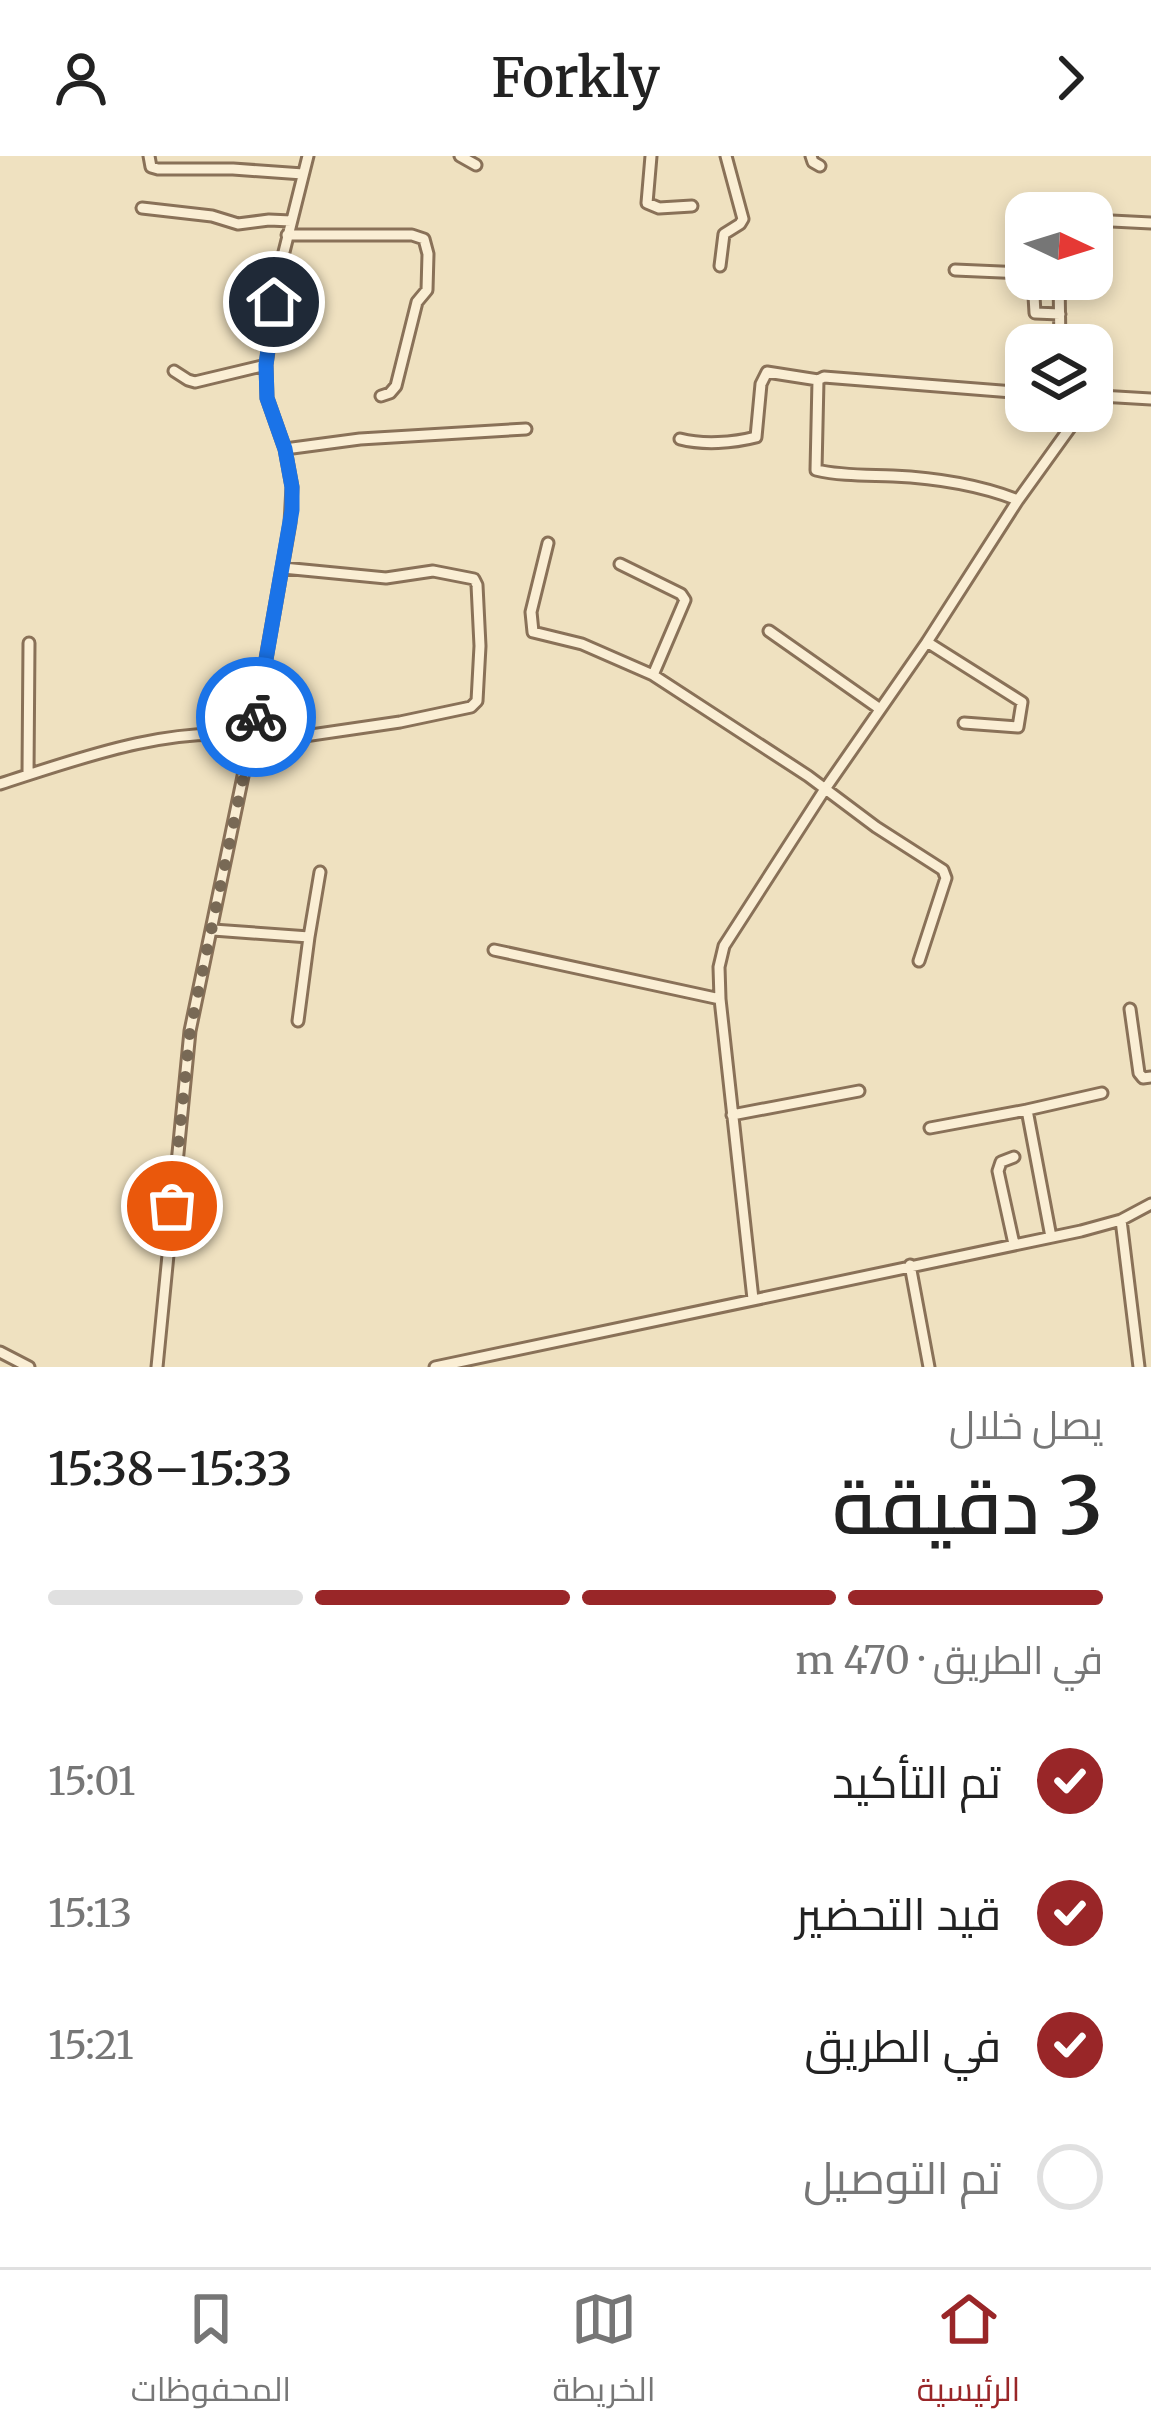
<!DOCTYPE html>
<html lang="ar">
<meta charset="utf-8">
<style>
body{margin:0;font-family:Merriweather,Cairo,serif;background:#f2f2f2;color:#222;direction:rtl;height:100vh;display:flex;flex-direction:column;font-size:45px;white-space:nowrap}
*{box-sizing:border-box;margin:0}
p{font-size:39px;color:#767676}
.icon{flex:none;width:66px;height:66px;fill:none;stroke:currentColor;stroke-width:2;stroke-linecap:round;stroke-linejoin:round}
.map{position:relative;height:1211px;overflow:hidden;direction:ltr}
.details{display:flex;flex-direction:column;background:#fff;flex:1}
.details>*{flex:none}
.needle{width:78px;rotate:94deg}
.controls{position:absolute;left:1005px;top:36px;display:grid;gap:24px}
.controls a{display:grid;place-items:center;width:108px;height:108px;border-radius:24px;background:#fff;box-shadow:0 6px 18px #0003;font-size:60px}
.pin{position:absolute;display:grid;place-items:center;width:102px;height:102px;color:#fff;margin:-51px;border:6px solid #fff;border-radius:50%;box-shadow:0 3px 12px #0007}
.courier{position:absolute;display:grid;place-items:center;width:120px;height:120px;margin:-60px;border:9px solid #1a73e8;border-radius:50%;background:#fff;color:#222;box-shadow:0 3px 15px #0007}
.summary em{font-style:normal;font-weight:600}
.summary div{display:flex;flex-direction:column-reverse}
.summary{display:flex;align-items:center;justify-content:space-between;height:204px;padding:0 48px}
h1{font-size:78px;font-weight:600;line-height:90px}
.bar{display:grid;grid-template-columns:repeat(4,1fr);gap:18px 12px;align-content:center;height:144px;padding:0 48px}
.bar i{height:15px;border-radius:9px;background:#e0e0e0}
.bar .current{background:#992628}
.bar p{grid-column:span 4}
ol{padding:0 48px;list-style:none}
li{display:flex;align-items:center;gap:36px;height:132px}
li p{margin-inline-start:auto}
li .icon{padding:12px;border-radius:50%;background:#992628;color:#fff;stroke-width:4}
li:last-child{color:#767676}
li i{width:66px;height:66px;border:6px solid #e0e0e0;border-radius:50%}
header{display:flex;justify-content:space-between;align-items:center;height:156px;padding:0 48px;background:#fff;font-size:54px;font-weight:600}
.tab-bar{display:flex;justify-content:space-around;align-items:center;height:168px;border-top:3px solid #e0e0e0;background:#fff;font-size:33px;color:#767676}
.tab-bar a{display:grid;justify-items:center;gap:6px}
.tab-bar .current{color:#992628}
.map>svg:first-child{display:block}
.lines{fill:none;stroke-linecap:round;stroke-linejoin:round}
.minor-casing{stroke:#897158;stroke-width:15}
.minor{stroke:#faeed4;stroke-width:9}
.done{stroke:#786955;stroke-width:12;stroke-dasharray:0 21.6}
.route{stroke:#1a73e8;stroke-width:15}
</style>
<header><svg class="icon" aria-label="forward" viewBox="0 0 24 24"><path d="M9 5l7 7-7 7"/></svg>Forkly<svg class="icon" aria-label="person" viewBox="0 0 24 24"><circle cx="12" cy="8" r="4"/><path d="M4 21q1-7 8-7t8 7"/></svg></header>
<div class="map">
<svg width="1151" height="1211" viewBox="0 0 1151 1211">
<rect width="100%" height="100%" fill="#efe1c0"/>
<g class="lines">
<defs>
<path id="minor" d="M149 0 151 11 158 13H233L303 18
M460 0 476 9
M651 0 647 47 659 52 692 50
M811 0 813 6 820 10
M142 52 212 60 238 68 269 64 291 65
M1092 64 1151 67
M287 79H412L424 83 428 98 427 134 417 146 396 230 390 237 381 240
M720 110 724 78 740 68 743 63 726 0
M955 114 1026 117
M1033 123 1035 157 1060 158
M1059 123 1060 189
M174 215 188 224 195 226 266 209
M818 224 816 314C841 320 868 319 893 320 936 322 977 328 1018 344
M1092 244 1100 240 1151 243
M680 283C703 289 733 287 756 281L761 228 767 216 818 224 824 221 1026 237
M285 293 360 283 526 273
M548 387 531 456 533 476 582 488 653 519 808 620 876 671 943 714 946 722 919 805
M620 408 681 438 685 444 653 519
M769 475 880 553
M927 486 1022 546 1018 571 964 567
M250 588 400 566 471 551 477 545 480 490 477 429 474 423 433 415 386 422 283 412
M28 618 29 487
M0 628C75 604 172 568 251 581
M213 774 309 781 320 716
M494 794 720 843
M1130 853 1139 917 1143 922 1151 921
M298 865 309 781
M732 959 859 935
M930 972 1027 954
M1014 1001 1001 1006 998 1015 1014 1088
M1121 1064 1139 1211
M1051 1081 1027 954 1102 937
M910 1109 929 1211
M753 1143 720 843 719 811 724 790 825 633 927 486 1018 344 1082 255
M0 1196 29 1211
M157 1211 190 875 258 548 290 367 292 331 285 293 267 242 266 209 280 112 308 0
M435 1211 1081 1075 1121 1064 1151 1048"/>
</defs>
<!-- minor casing -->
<use href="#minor" class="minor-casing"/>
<!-- minor -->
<use href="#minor" class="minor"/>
</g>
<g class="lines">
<!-- done -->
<path class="done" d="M172 1050 190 875 256 561"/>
<!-- route -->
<path class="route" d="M256 561 292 354V331L285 293 267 242 266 209 274 146"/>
</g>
</svg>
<div class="controls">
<a><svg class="needle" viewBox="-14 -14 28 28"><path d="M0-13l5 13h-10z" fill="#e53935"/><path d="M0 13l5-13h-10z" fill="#767676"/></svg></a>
<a><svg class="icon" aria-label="layers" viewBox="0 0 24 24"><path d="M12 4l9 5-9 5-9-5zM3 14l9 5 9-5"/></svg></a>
</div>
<div class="pin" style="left:172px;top:1050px;background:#ea580c"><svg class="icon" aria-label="bag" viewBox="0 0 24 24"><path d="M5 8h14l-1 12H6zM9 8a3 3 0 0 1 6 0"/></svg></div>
<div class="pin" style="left:274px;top:146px;background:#1f2937"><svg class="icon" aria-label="home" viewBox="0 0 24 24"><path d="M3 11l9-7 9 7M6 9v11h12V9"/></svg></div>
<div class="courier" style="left:256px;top:561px"><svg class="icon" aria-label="bike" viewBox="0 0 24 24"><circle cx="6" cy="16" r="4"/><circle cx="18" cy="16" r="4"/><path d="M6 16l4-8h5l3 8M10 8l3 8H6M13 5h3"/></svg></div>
</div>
<section class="details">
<div class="summary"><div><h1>3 دقيقة</h1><p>يصل خلال</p></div><em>15:33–15:38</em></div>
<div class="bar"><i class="current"></i><i class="current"></i><i class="current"></i><i></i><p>في الطريق · 470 m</p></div>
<ol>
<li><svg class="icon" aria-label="check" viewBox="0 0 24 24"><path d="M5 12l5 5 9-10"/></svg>تم التأكيد<p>15:01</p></li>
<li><svg class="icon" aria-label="check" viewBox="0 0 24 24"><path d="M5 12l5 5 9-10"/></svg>قيد التحضير<p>15:13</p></li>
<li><svg class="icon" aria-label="check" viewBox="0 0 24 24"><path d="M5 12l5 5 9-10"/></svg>في الطريق<p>15:21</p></li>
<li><i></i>تم التوصيل</li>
</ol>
</section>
<nav class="tab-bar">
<a class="current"><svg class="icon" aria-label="home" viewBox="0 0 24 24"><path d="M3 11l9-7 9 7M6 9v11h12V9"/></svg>الرئيسية</a>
<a><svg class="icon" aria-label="map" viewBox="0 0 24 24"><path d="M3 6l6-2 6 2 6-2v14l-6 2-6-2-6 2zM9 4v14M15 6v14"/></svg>الخريطة</a>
<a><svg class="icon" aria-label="saved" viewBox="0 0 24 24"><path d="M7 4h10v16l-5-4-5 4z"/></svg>المحفوظات</a>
</nav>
